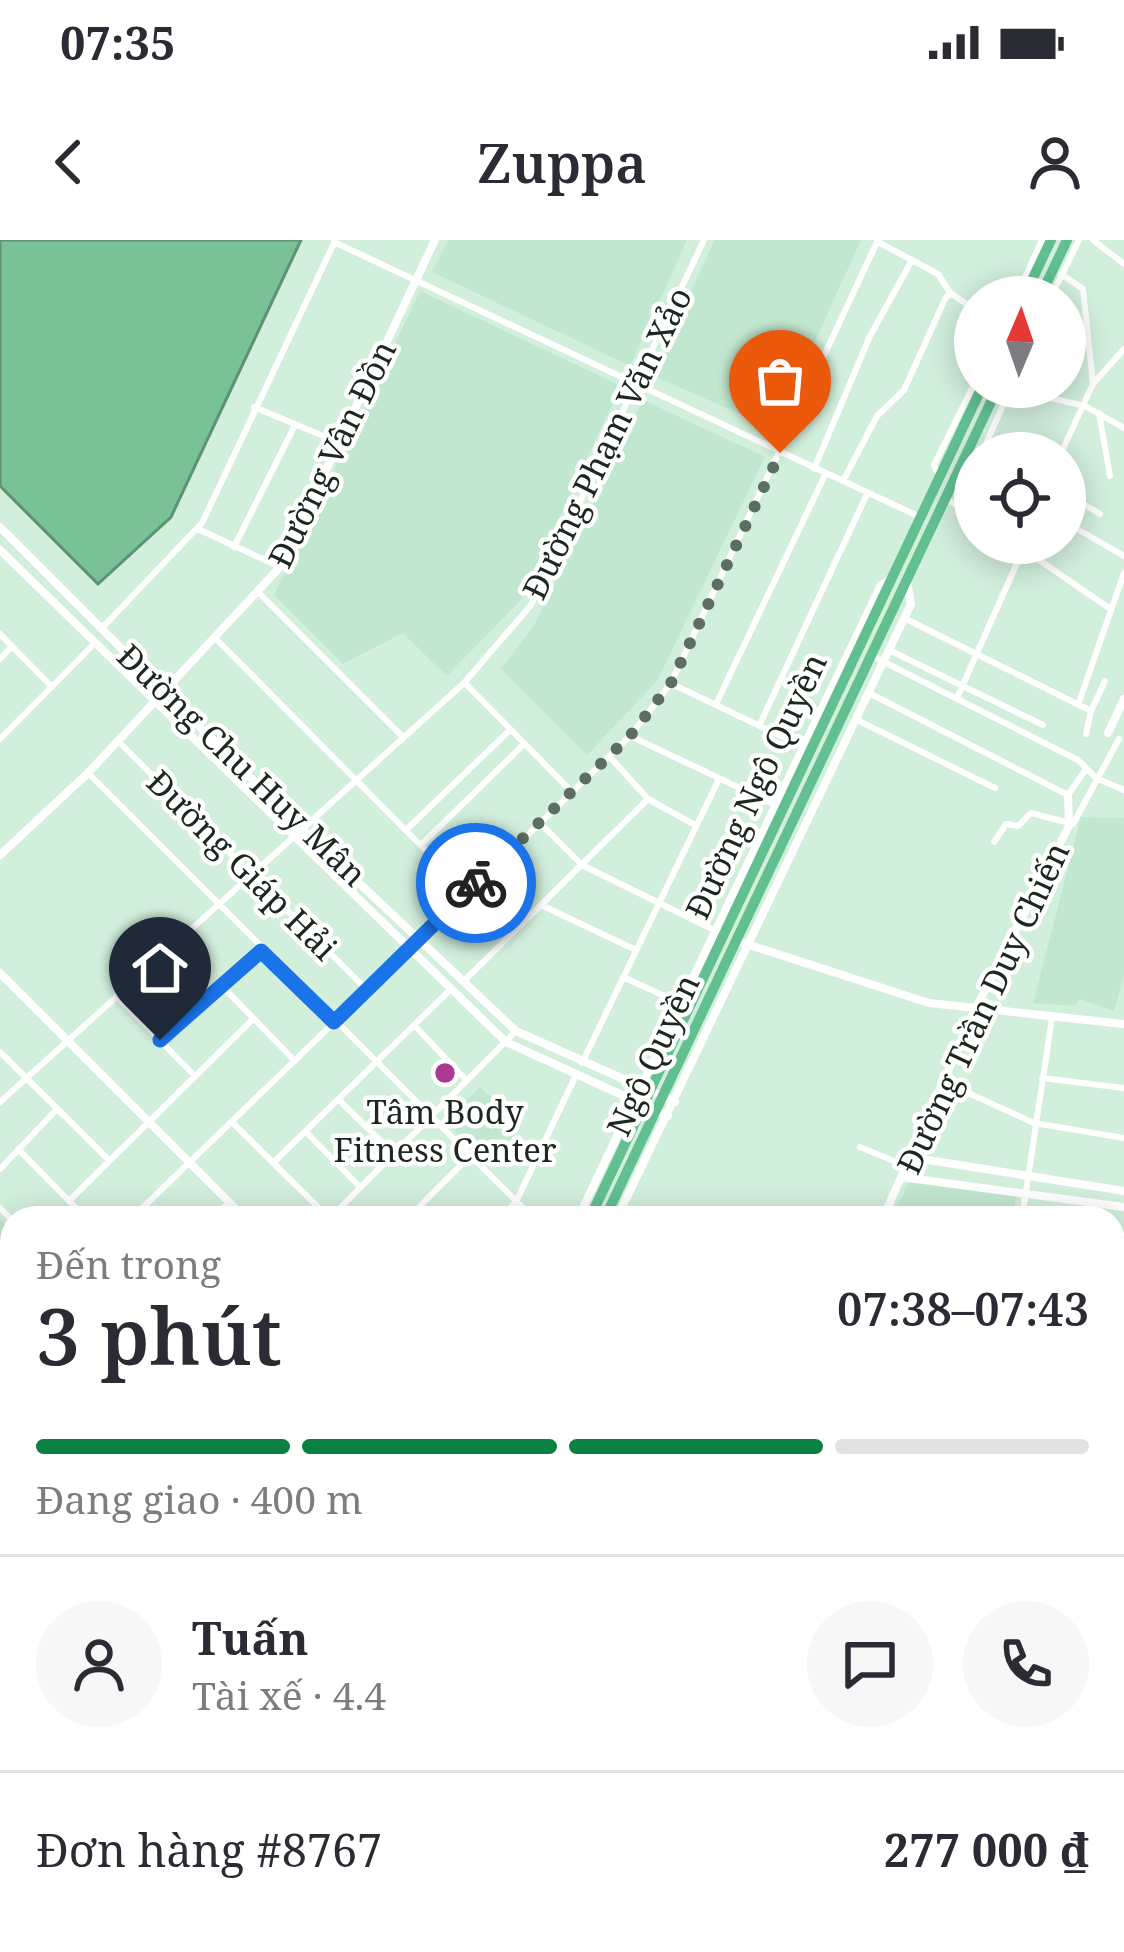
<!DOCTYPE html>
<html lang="vi">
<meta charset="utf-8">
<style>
body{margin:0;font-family:"Noto Serif",serif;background:#f7f7f7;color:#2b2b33;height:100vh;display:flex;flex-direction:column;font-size:45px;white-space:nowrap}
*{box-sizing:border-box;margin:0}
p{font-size:39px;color:#7c7c81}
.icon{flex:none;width:66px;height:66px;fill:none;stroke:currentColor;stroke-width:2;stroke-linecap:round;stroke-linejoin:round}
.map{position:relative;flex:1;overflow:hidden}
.sheet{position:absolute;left:0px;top:966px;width:1125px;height:747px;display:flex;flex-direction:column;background:#fff;border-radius:36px 36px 0 0;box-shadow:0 6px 30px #0003}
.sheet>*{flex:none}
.needle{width:78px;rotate:2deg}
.buttons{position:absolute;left:954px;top:36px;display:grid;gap:24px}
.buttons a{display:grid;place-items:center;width:132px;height:132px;border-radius:50%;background:#fff;box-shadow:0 6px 30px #0003;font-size:60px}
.pin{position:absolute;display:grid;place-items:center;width:102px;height:102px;color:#fff;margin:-123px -51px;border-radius:50% 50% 50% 0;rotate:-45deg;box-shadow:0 0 12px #0007}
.pin .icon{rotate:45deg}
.courier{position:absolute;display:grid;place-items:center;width:120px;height:120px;margin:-60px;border:9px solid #1a73e8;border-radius:50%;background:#fff;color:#222;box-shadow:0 3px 15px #0007}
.head em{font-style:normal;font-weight:600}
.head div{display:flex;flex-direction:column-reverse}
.head{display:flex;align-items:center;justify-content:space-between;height:204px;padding:0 36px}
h1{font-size:78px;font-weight:600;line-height:90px}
.bar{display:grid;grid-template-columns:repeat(4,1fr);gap:18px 12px;align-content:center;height:144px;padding:0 36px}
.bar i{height:15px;border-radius:9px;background:#e1e1e2}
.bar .selected{background:#0b8043}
.bar p{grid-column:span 4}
.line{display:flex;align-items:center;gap:30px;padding:0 36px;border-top:3px solid #e1e1e2}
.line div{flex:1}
.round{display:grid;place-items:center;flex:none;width:126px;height:126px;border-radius:63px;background:#f7f7f7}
.status{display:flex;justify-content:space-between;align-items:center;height:84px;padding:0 60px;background:#fff;direction:ltr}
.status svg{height:33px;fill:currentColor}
header{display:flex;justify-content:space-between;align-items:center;height:156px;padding:0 36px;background:#fff;font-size:54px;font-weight:600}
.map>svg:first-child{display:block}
.built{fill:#c2e7cf}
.water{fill:#79c196;stroke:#5d9373;stroke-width:3}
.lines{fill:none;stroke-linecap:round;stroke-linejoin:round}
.minor{stroke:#fff;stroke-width:6}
.tertiary{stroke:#fff;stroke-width:8}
.secondary{stroke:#fff;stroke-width:9}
.trunk{stroke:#62bf90;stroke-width:10}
.done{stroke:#5c6d62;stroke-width:12;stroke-dasharray:0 21.6}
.route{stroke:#1a73e8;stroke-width:15}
.poi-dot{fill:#ab3994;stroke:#fff;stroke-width:4.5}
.labels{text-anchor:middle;stroke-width:9;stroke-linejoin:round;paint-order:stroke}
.street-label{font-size:33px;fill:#1c2720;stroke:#fff}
.poi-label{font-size:33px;fill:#1c2720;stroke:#fff}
</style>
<div class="status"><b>07:35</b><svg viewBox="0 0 49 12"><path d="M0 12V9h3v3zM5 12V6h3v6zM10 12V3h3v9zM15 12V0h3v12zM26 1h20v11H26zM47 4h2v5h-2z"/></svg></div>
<header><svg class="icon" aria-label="back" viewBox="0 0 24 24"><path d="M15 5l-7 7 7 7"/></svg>Zuppa<svg class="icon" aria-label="person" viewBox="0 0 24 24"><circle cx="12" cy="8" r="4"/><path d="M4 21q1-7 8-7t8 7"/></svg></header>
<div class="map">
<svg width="1124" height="1712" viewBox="0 0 1124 1712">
<rect width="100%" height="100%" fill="#d2efdc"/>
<!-- built -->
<path class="built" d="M448 0H687L630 126 432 32Z
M715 0H861L775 189 651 135Z
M420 51 621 146 521 360 447 436 403 393 343 424 274 355Z
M643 160 765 217 657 441 587 515 501 429 536 382Z
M1081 577 1124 578V735L1114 771 1080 759 1075 766 1033 763Z
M480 847 522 888 486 923 445 881Z
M909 942 1016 956 1013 978H892Z
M0 979 12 991V1084L0 1096Z"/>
<!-- water -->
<path class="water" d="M0 0H301L171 277 98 344 0 246Z"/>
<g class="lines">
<!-- minor -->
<path class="minor" d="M1093 0 1124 24
M334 2 920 277
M878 2 938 34 951 54
M1061 34 1083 49 1093 144
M1016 57 1042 0
M1051 57 1079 0
M1004 147 1085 166 1124 188
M254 167 340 203
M1099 173 1110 236
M982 213 1011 147
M1061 213 1093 144 1124 109
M814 229 870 96 912 20
M939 236 934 225 975 142
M843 241 877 176 904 150 946 57 952 54 975 70
M1065 253 1100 274
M946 259 975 275
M1065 282 1124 316
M198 289 280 327
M234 307 295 185
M1026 311 1109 368
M259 353 402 496
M904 378 1091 471
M102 388 202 283 334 3
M0 394 52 447
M216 399 467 652
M889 410 1043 485
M872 416 1078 520 1096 538 1124 550
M0 419 12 406
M465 443 572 552
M672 444 804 507
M869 453 1068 555 1086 529
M957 458 1026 303
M716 464 825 235
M1078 465 1124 333
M1091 471 1105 441
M857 480 995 548
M759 486 867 254
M1086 494 1091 471
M630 496 776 565
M0 499 94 404
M118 501 367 750
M610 517 648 559 695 585
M88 533 533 978
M540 583 582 625 718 692
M406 590 510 490
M994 602 1006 584 1018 586 1031 573 1073 584 1119 499
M421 605 524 504
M541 665 636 710
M623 737 682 764
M465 740 648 559
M222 746 295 821
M116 756 195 836
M415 786 466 840
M160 800 261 711
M0 812 108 919
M582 823 719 539
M1042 838 1124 848
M942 841 1034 883 1124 898
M339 860 394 914
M0 862 464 443 531 365 704 0
M232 882 329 978
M306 892 360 947
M860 907 906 926
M18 909 86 978
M273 923 451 749
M0 929 57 869
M69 961 253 779
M0 968 12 980
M132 978 630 496 671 443 878 0
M213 978 229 962
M330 978 516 791
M408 978 469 917
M500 978 516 962 576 835
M1022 978 1052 778
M1113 1024 1124 1026
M1113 1072 1124 1073
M0 1109 12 1097
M1113 1116 1124 1117
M0 1150 12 1162
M1113 1237 1124 1239
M1113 1290 1124 1292
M0 1308 12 1296
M1113 1352H1124
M0 1394 12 1382
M0 1471 12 1459
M0 1505 12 1517
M1113 1524 1124 1529
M1113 1564 1124 1540
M157 1701 198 1712
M746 1701 772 1712
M1004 1701 1031 1712
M4 1712 14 1701
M93 1712 102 1701
M279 1712 282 1701
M347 1712 350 1701
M387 1712 390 1701
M649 1712 653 1701
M816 1712 821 1701
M959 1712 964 1701
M1053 1712 1057 1701
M1117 1712 1124 1665"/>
<!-- tertiary -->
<path class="tertiary" d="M0 287 304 591 516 791 675 862
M0 310 506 802 668 876
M1108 493 1124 459
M0 615 88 533 280 327 435 0
M737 701 929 763 1124 784
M0 733 245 978
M909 917 1124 951
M901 937 1124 967
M578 978 881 345 890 339
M617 978 911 364 907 342
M883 978 974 772 1069 586 1068 555
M1113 1410 1124 1395
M0 1571 12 1559
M0 1628 12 1616
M553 1701 578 1712
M594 1701 621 1712
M891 1712 896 1701"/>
<!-- secondary -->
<path class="secondary" d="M0 1229 12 1241
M0 1252 12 1264"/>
<!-- trunk -->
<path class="trunk" d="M1024 57 1051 0
M1040 57 1067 0
M590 978 982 147
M605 978 998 147
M0 1587 12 1575
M0 1612 12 1600"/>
</g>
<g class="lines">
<!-- done -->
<path class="done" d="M476 643 630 496 671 443 780 213"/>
<!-- route -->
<path class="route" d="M160 800 261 711 334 782 476 643"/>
</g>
<!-- markers -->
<circle class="poi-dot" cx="445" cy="833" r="12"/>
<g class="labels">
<!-- street labels -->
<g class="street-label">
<text transform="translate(607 203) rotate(-64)" y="12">Đường Phạm Văn Xảo</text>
<text transform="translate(332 214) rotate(-64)" y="12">Đường Vân Đồn</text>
<text transform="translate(242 525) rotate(44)" y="12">Đường Chu Huy Mân</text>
<text transform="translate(756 546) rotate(-65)" y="12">Đường Ngô Quyền</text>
<text transform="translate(242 625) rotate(45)" y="12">Đường Giáp Hải</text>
<text transform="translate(983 768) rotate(-65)" y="12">Đường Trần Duy Chiến</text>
<text transform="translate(653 815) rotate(-65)" y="12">Ngô Quyền</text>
</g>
<!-- poi labels -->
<g class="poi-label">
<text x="445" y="884">Tâm Body<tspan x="445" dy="38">Fitness Center</tspan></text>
</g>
</g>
</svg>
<div class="buttons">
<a><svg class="needle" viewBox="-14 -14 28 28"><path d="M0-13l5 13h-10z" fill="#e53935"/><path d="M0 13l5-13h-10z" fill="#7c7c81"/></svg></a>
<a><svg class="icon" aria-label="locate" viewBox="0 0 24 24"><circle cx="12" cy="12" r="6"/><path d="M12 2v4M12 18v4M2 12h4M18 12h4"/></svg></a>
</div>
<div class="pin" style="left:780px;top:213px;background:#ea580c"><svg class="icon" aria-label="bag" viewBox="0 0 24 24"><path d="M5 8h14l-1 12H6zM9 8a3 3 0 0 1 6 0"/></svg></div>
<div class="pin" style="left:160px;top:800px;background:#1f2937"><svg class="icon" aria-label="home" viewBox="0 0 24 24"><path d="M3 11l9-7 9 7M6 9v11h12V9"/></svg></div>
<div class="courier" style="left:476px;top:643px"><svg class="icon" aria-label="bike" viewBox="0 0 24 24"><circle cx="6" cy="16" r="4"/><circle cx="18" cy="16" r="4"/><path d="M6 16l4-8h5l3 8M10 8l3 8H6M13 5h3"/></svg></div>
<section class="sheet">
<div class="head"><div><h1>3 phút</h1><p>Đến trong</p></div><em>07:38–07:43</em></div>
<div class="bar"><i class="selected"></i><i class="selected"></i><i class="selected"></i><i></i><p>Đang giao · 400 m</p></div>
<div class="line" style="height:216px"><a class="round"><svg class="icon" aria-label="person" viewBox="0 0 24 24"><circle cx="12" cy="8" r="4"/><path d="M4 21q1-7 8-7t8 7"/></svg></a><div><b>Tuấn</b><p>Tài xế · 4.4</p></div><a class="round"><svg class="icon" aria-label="chat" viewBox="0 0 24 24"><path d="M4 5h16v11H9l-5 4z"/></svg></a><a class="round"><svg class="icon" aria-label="phone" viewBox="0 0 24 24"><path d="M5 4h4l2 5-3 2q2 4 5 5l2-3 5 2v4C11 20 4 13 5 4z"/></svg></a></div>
<div class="line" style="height:156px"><div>Đơn hàng #8767</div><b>277 000 ₫</b></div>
</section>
</div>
